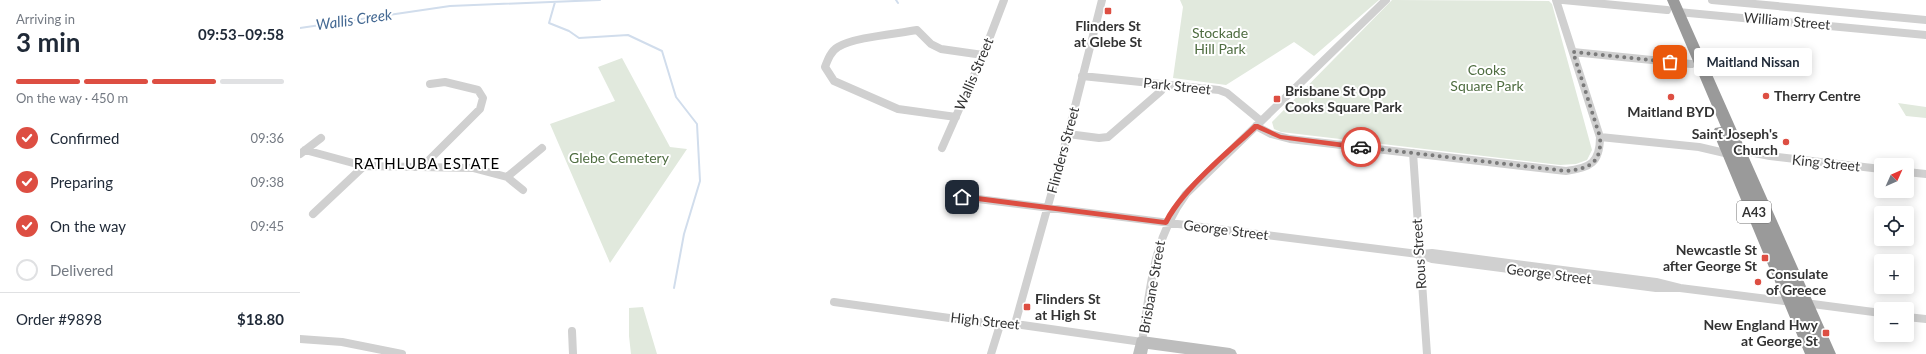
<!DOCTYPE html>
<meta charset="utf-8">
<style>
body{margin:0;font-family:Lato,sans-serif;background:#f6f6f7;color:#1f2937;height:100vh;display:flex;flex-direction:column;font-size:15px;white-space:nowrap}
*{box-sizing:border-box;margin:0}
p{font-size:13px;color:#747a83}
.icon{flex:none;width:22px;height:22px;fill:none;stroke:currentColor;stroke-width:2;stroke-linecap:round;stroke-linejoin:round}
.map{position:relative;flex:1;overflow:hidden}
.side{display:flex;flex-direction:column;background:#fff;width:300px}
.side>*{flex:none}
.needle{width:26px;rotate:45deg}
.buttons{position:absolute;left:1574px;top:158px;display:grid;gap:8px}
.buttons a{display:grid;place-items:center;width:40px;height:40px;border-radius:4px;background:#fff;box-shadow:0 2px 10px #0003;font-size:20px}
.pin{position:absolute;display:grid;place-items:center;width:34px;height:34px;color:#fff;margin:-17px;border-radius:8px;box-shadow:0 2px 6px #0006}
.courier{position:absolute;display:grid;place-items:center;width:40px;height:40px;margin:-20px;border:3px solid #dd4e42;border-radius:50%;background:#fff;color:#222;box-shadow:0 1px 5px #0007}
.bubble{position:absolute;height:28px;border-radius:4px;background:#fff;box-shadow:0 2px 10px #0003;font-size:13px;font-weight:700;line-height:28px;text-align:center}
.summary em{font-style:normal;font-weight:700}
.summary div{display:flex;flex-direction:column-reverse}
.summary{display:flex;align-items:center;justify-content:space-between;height:68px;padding:0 16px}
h1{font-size:26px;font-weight:700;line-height:30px}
.bar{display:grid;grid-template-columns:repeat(4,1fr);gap:6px 4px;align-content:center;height:48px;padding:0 16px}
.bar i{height:5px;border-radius:3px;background:#e0e1e3}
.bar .active{background:#dd4e42}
.bar p{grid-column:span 4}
.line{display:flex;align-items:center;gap:10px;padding:0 16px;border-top:1px solid #e0e1e3}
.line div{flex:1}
ol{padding:0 16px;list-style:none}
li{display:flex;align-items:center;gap:12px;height:44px}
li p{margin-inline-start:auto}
li .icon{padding:4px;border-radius:50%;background:#dd4e42;color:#fff;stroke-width:4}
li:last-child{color:#747a83}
li i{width:22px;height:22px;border:2px solid #e0e1e3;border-radius:50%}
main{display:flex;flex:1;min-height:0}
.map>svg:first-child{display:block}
.green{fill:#e1e9dd}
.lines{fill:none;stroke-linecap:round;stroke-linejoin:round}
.stream{stroke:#d1ddec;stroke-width:2}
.street{stroke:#d0d0d0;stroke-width:8}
.secondary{fill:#bdbdbd;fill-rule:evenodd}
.highway{fill:#9a9a9a;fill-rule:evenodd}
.route{fill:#dd4e42}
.done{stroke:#7a7a7a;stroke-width:4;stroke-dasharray:0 7.2}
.poi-dot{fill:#dd4e42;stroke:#fff;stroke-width:1.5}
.labels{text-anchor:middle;stroke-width:4;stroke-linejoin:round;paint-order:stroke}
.shield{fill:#fff;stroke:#707070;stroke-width:1}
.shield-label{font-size:13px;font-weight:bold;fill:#333}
.street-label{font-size:14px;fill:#333;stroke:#fff}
.poi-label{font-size:14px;font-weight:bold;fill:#333;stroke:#fff;text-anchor:start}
.park-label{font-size:14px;fill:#4f6d41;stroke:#fff}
.water-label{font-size:15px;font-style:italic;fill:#436892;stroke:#fff}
.neighbourhood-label{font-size:15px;letter-spacing:1px;fill:#000;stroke:#fff}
</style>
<main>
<section class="side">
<div class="summary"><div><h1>3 min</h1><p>Arriving in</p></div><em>09:53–09:58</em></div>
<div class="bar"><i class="active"></i><i class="active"></i><i class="active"></i><i></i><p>On the way · 450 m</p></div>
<ol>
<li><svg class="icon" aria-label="check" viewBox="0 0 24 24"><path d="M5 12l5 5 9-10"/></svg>Confirmed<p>09:36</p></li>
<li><svg class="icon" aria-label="check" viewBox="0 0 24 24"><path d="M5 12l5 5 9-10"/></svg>Preparing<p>09:38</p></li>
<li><svg class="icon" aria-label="check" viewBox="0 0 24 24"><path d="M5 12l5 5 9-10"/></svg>On the way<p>09:45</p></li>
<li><i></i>Delivered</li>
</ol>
<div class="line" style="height:52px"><div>Order #9898</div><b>$18.80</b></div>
</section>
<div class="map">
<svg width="1626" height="354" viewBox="0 0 1626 354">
<rect width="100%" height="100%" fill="#fff"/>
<!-- green -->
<path class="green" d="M880 0H1079L1014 56 994 42 926 85 873 78 883 7Z
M1092 0 1249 1 1252 4 1292 150 1287 160 1276 164 1260 165 981 132 974 129 972 122Z
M322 58 370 147 387 149 310 263 250 124 315 101 298 67Z
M1598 103 1626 107V118L1606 116Z
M343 307 357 354H331L329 336V308Z"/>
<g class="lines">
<!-- stream -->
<path class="stream" d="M596 0 598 3
M255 2 249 23 269 31 279 38 328 35 362 51 376 97 397 124 400 181 384 234 374 288
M0 28 150 6 300 0"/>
<!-- street -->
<path class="street" d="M1263 0 1367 10
M1412 0 1626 20
M1378 12 1626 35
M1273 52 1391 64
M782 76 919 90 927 93 961 121
M656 117 598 109 534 81 525 67C528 59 531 51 538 47 555 37 596 34 617 30L631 44 641 49 683 55
M956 126 971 134 990 139 1266 171C1290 168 1300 163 1300 137L1256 0
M768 134 799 138 808 137 861 91 865 84
M1300 137 1399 147 1429 154
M642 148 683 55 704 0
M5 150 64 166 173 168 207 177 223 190
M1439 150 1470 156 1581 169
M1113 153 1127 354
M0 154 21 138
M123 166 180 109 183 98 178 90 145 82 130 84
M1607 172 1626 174
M207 177 242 148
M662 197 1118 254 1132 259 1356 288H1380
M13 214 64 166
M1121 254 1132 253 1356 282 1380 288 1492 302
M534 302 700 325 715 324 842 342C850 289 853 238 886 194L1086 0
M1505 303 1581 313
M1607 317 1626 319
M715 324 768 134 802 0
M272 331 273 354
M0 339 42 342 102 354
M691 354 700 325"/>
<!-- secondary -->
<path class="secondary" d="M842 336 930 348 935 350 937 354H885L848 349 847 354H833L837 338Z"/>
<!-- highway -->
<path class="highway" d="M1367 0H1379L1536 354H1505L1413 132 1415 128 1421 127Z"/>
</g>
<!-- route -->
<path class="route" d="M954 124H958L981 135 1061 145 1065 147 1061 150 980 139 957 129C927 157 887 188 868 224L866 225 662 199 659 197 662 194 864 220C881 187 926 151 954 124Z"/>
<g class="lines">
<!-- done -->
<path class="done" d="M1061 147 1266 171C1289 169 1302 163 1300 137L1273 52 1370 62"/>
</g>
<!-- markers -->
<g class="poi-dot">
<rect x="804" y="7" width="8" height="8" rx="2"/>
<circle cx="1466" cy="96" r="4"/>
<circle cx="1371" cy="97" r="4"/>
<rect x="973" y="95" width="8" height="8" rx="2"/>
<circle cx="1486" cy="142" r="4"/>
<rect x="1461" y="254" width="8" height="8" rx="2"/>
<circle cx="1458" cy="282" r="4"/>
<rect x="723" y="303" width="8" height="8" rx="2"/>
<rect x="1522" y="329" width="8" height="8" rx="2"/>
</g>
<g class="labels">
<!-- shield labels -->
<rect class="shield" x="1437" y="201" width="34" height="22" rx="3"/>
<g class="shield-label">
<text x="1454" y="217">A43</text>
</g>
<!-- street labels -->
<g class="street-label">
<text transform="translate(1487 21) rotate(5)" y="5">William Street</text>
<text transform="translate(674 74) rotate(-67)" y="5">Wallis Street</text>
<text transform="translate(877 86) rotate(6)" y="5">Park Street</text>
<text transform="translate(763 150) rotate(-75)" y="5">Flinders Street</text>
<text transform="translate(1526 163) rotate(6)" y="5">King Street</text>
<text transform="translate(926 230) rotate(7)" y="5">George Street</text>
<text transform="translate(1119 254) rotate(-94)" y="5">Rous Street</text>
<text transform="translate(1249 274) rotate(7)" y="5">George Street</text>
<text transform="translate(852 287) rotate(-80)" y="5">Brisbane Street</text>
<text transform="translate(685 321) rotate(6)" y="5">High Street</text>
</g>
<!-- poi labels -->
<g class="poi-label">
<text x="808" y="31" text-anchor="middle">Flinders St<tspan x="808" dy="16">at Glebe St</tspan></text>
<text x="985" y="96">Brisbane St Opp<tspan x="985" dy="16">Cooks Square Park</tspan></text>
<text x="1474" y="101">Therry Centre</text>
<text x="1371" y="117" text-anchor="middle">Maitland BYD</text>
<text x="1478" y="139" text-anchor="end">Saint Joseph's<tspan x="1478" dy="16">Church</tspan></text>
<text x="1457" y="255" text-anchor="end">Newcastle St<tspan x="1457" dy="16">after George St</tspan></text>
<text x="1466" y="279">Consulate<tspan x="1466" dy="16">of Greece</tspan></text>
<text x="735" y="304">Flinders St<tspan x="735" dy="16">at High St</tspan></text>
<text x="1518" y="330" text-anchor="end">New England Hwy<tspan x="1518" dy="16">at George St</tspan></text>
</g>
<!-- park labels -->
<g class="park-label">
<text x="920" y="38">Stockade<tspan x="920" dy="16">Hill Park</tspan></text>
<text x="1187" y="75">Cooks<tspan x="1187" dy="16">Square Park</tspan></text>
<text x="319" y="163">Glebe Cemetery</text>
</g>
<!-- water labels -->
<g class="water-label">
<text transform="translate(54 20) rotate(-8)" y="5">Wallis Creek</text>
</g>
<!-- neighbourhood labels -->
<g class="neighbourhood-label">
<text x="127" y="169">RATHLUBA ESTATE</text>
</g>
</g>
</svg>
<div class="buttons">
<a><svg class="needle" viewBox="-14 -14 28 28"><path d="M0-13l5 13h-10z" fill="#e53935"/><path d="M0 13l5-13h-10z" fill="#747a83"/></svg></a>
<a><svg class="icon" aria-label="locate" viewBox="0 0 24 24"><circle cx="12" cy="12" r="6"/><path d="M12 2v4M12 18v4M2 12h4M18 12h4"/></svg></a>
<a>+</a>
<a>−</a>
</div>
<div class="pin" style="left:1370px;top:62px;background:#ea580c"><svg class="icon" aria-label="bag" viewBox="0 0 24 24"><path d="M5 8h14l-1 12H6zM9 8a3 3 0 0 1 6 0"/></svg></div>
<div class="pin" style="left:662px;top:197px;background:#1f2937"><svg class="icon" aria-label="home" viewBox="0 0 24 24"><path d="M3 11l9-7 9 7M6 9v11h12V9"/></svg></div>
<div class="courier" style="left:1061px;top:147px"><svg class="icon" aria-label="car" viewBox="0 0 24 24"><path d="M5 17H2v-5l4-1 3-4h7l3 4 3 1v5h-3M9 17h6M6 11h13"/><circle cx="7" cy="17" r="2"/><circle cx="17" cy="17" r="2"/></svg></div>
<div class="bubble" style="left:1394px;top:48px;width:118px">Maitland Nissan</div>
</div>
</main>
